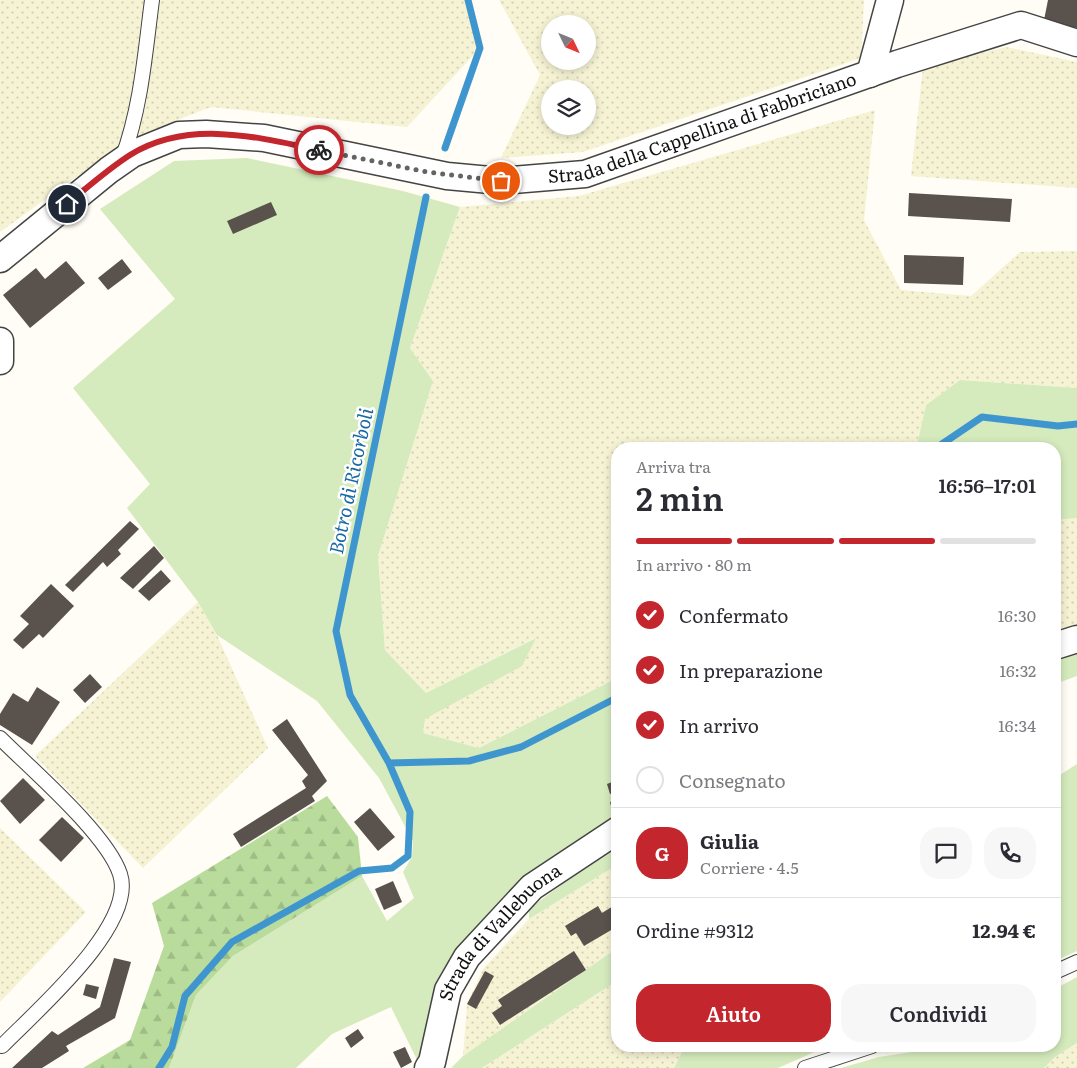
<!DOCTYPE html>
<html lang="it">
<meta charset="utf-8">
<style>
body{margin:0;font-family:Literata,serif;background:#f7f7f7;color:#2b2b33;height:100vh;display:flex;flex-direction:column;font-size:19px;white-space:nowrap}
*{box-sizing:border-box;margin:0}
p{font-size:16px;color:#7c7c81}
.icon{flex:none;width:28px;height:28px;fill:none;stroke:currentColor;stroke-width:2;stroke-linecap:round;stroke-linejoin:round}
.map{position:relative;flex:1;overflow:hidden}
.sheet{position:absolute;left:611px;top:442px;width:450px;height:610px;display:flex;flex-direction:column;background:#fff;border-radius:20px;box-shadow:0 2px 8px #0003}
.sheet>*{flex:none}
.needle{width:32px;rotate:133deg}
.buttons{position:absolute;left:541px;top:15px;display:grid;gap:10px}
.buttons a{display:grid;place-items:center;width:55px;height:55px;border-radius:50%;background:#fff;box-shadow:0 2px 8px #0003;font-size:25px}
.pin{position:absolute;display:grid;place-items:center;width:42px;height:42px;color:#fff;margin:-21px;border:2px solid #fff;border-radius:50%;box-shadow:0 1px 5px #0007}
.courier{position:absolute;display:grid;place-items:center;width:50px;height:50px;margin:-25px;border:4px solid #c4262e;border-radius:50%;background:#fff;color:#222;box-shadow:0 1px 6px #0007}
.head em{font-style:normal;font-weight:600}
.head div{display:flex;flex-direction:column-reverse}
.head{display:flex;align-items:center;justify-content:space-between;height:85px;padding:0 25px}
h1{font-size:32px;font-weight:600;line-height:38px}
.bar{display:grid;grid-template-columns:repeat(4,1fr);gap:8px 5px;align-content:center;height:60px;padding:0 25px}
.bar i{height:6px;border-radius:4px;background:#e1e1e2}
.bar .current{background:#c4262e}
.bar p{grid-column:span 4}
.line{display:flex;align-items:center;gap:12px;padding:0 25px;border-top:1px solid #e1e1e2}
.line div{flex:1}
.round{display:grid;place-items:center;flex:none;width:52px;height:52px;border-radius:20px;background:#f7f7f7}
ol{padding:0 25px;list-style:none}
li{display:flex;align-items:center;gap:15px;height:55px}
li p{margin-inline-start:auto}
li .icon{padding:5px;border-radius:50%;background:#c4262e;color:#fff;stroke-width:4}
li:last-child{color:#7c7c81}
li i{width:28px;height:28px;border:2px solid #e1e1e2;border-radius:50%}
.primary-button{display:flex;gap:10px;margin-top:auto;padding:10px 25px}
.primary-button a{flex:1;height:58px;border-radius:20px;background:#c4262e;color:#fff;font-size:20px;font-weight:600;line-height:58px;text-align:center}
.primary-button a+a{background:#f7f7f7;color:#2b2b33}
.map>svg:first-child{display:block}
.farmland{fill:url(#farmland-dots);fill-rule:evenodd}
.grass{fill:#d5ebbd}
.forest{fill:url(#forest-firs)}
.lines{fill:none;stroke-linecap:round;stroke-linejoin:round}
.stream{stroke:#3f96cf;stroke-width:7}
.building{fill:#5a524d}
.service-casing{stroke:#444;stroke-width:16}
.minor-casing{stroke:#444;stroke-width:29}
.service{stroke:#fff;stroke-width:14}
.minor{stroke:#fff;stroke-width:26}
.done{stroke:#646461;stroke-width:5;stroke-dasharray:0 9}
.route{stroke:#c4262e;stroke-width:6}
.labels{text-anchor:middle;stroke-width:5;stroke-linejoin:round;paint-order:stroke}
.street-label{font-size:18px;fill:#111;stroke:#fff}
.water-label{font-size:19px;font-style:italic;fill:#1768a6;stroke:#fff}
</style>
<div class="map">
<svg width="1077" height="1068" viewBox="0 0 1077 1068">
<defs>
<pattern id="farmland-dots" width="8" height="8" patternUnits="userSpaceOnUse" patternTransform="scale(1.25)"><rect width="8" height="8" fill="#f6f3d4"/><path d="M2 2h.1M6 6h.1" fill="none" stroke="#d2cfb5" stroke-width="1.8" stroke-linecap="round"/></pattern>
<pattern id="forest-firs" width="22" height="20" patternUnits="userSpaceOnUse" patternTransform="scale(1.25)"><rect width="22" height="20" fill="#b9dc9c"/><path d="M5 1l3.5 6h-7zM16 11l3.5 6h-7z" fill="#9ebc85"/></pattern>
</defs>
<rect width="100%" height="100%" fill="#fffdf5"/>
<!-- farmland -->
<path class="farmland" d="M0 0H469L480 48 407 127 211 107 129 139 0 232Z
M499 0H864L861 58 583 152 501 158 540 75ZM550 24H588V61H550ZM550 89H588V126H550Z
M1006 47 1077 62V188L911 176 923 67Z
M875 110 864 220 901 290 971 296 1020 252 1077 251V388L960 380 926 405 916 449H618L617 678 479 748 423 733 424 719 521 666 535 638 426 693 385 650 378 556 433 381 410 348 460 207 579 196Z
M1077 518V628L1055 634V520Z
M198 602 217 635 268 748 143 868 35 756Z
M0 828 86 912 0 1002Z
M617 865V948L463 1056 467 1004 483 969 529 919Z
M617 981 618 1046H685L674 1068H482Z
M1077 1043V1068H1044L1055 1057Z"/>
<!-- grass -->
<path class="grass" d="M247 158 403 191 460 207 410 348 433 381 378 556 385 650 426 693 536 638 522 666 425 719 423 733 479 748 617 678 618 820 453 960 420 1066 391 1007 332 1034 296 1068H169L196 995 233 956 362 876 387 921 414 898 403 872 412 857 413 841 379 778 317 701 217 635 198 602 127 508 150 484 73 388 175 299 100 209 174 161Z
M960 380 1077 388V518L1055 520V449H916L926 405Z
M1077 650V676L1055 684V658Z
M1077 764V951L1055 961V778Z
M617 843V865L529 919V909Z
M617 948V981L482 1068H451L463 1056Z
M1077 977V1043L1055 1057 1044 1068H841L879 1057 951 1046H1055V989Z
M685 1046H828L778 1068H674Z"/>
<!-- forest -->
<path class="forest" d="M327 796 358 837 362 876 233 956 196 995 169 1068H83L130 1040 164 946 152 903Z"/>
<g class="lines">
<!-- stream -->
<path class="stream" d="M445 148 480 48 468 0
M938 449 939 446 982 417 1058 426 1077 424
M389 763 350 695 336 631 426 197
M159 1068 172 1047 185 996 232 942 359 871 392 868 408 856 410 812 389 763 469 761 521 747 618 697"/>
</g>
<!-- building -->
<path class="building" d="M1048 0H1077V28L1044 20Z
M909 193 1012 199 1010 222 908 216Z
M271 202 277 215 233 234 227 221Z
M904 255 964 257 963 285 904 283Z
M122 259 132 272 108 290 98 278Z
M66 261 85 283 30 328 3 295 36 268 45 279Z
M130 521 139 529 118 550 121 554 107 567 103 562 73 592 65 585Z
M154 546 164 558 133 589 120 578Z
M161 570 171 581 149 601 138 591Z
M51 584 74 606 43 638 39 634 23 649 13 640 29 624 20 616Z
M90 674 102 687 85 703 73 690Z
M37 687 60 702 32 745 0 725V714L13 693 28 702Z
M287 719 327 781 312 796 315 801 241 847 233 834 306 788 302 781 308 775 272 730Z
M23 778 45 800 20 824 0 801Z
M617 780 618 791 610 794 607 784Z
M618 800V813L613 814 610 802Z
M370 808 395 837 378 851 354 822Z
M62 817 84 838 61 862 39 840Z
M393 881 402 902 384 910 375 889Z
M618 903V926L584 946 576 933 571 936 565 926 598 906 602 913Z
M574 951 586 970 500 1025 492 1013 502 1006 498 1000Z
M114 958 131 962 115 1018 66 1046 69 1051 42 1068H12L52 1031 58 1035 100 1007Z
M485 971 494 976 476 1009 467 1004Z
M86 984 99 987 96 999 83 995Z
M358 1029 364 1038 351 1048 345 1038Z
M405 1047 412 1062 401 1068 393 1052Z"/>
<g class="lines">
<defs>
<path id="service" d="M122 159C141 108 145 54 152 0
M0 738C31 769 107 834 120 874 137 925 35 1012 2 1046
M1055 972 1077 962
M805 1068 872 1046"/>
<g id="minor">
<path d="M870 74 890 0"/>
<path id="s1" d="M0 259 109 170 132 154 179 135 206 134 264 138 447 176 501 181 585 174 897 64 1021 25 1077 43"/>
<path d="M0 341V361"/>
<path d="M1055 646 1077 639"/>
<path id="s2" d="M428 1068 432 1062 448 990 467 957 532 887 618 830"/>
</g>
</defs>
<!-- service casing -->
<use href="#service" class="service-casing"/>
<!-- minor casing -->
<use href="#minor" class="minor-casing"/>
<!-- service -->
<use href="#service" class="service"/>
<!-- minor -->
<use href="#minor" class="minor"/>
</g>
<g class="lines">
<!-- done -->
<path class="done" d="M319 150 427 172 501 181"/>
<!-- route -->
<path class="route" d="M67 204C88 187 108 169 130 155 188 119 257 137 319 150"/>
</g>
<g class="labels">
<!-- street labels -->
<g class="street-label">
<text dy="6" stroke="none"><textPath href="#s1" startOffset="755">Strada della Cappellina di Fabbriciano</textPath></text>
<text dy="6" stroke="none"><textPath href="#s2" startOffset="159">Strada di Vallebuona</textPath></text>
</g>
<!-- water labels -->
<g class="water-label">
<text transform="translate(351 481) rotate(-78)" y="7">Botro di Ricorboli</text>
</g>
</g>
</svg>
<div class="buttons">
<a><svg class="needle" viewBox="-14 -14 28 28"><path d="M0-13l5 13h-10z" fill="#e53935"/><path d="M0 13l5-13h-10z" fill="#7c7c81"/></svg></a>
<a><svg class="icon" aria-label="layers" viewBox="0 0 24 24"><path d="M12 4l9 5-9 5-9-5zM3 14l9 5 9-5"/></svg></a>
</div>
<div class="pin" style="left:501px;top:181px;background:#ea580c"><svg class="icon" aria-label="bag" viewBox="0 0 24 24"><path d="M5 8h14l-1 12H6zM9 8a3 3 0 0 1 6 0"/></svg></div>
<div class="pin" style="left:67px;top:204px;background:#1f2937"><svg class="icon" aria-label="home" viewBox="0 0 24 24"><path d="M3 11l9-7 9 7M6 9v11h12V9"/></svg></div>
<div class="courier" style="left:319px;top:150px"><svg class="icon" aria-label="bike" viewBox="0 0 24 24"><circle cx="6" cy="16" r="4"/><circle cx="18" cy="16" r="4"/><path d="M6 16l4-8h5l3 8M10 8l3 8H6M13 5h3"/></svg></div>
<section class="sheet">
<div class="head"><div><h1>2 min</h1><p>Arriva tra</p></div><em>16:56–17:01</em></div>
<div class="bar"><i class="current"></i><i class="current"></i><i class="current"></i><i></i><p>In arrivo · 80 m</p></div>
<ol>
<li><svg class="icon" aria-label="check" viewBox="0 0 24 24"><path d="M5 12l5 5 9-10"/></svg>Confermato<p>16:30</p></li>
<li><svg class="icon" aria-label="check" viewBox="0 0 24 24"><path d="M5 12l5 5 9-10"/></svg>In preparazione<p>16:32</p></li>
<li><svg class="icon" aria-label="check" viewBox="0 0 24 24"><path d="M5 12l5 5 9-10"/></svg>In arrivo<p>16:34</p></li>
<li><i></i>Consegnato</li>
</ol>
<div class="line" style="height:90px"><b class="round" style="background:#c4262e;color:#fff">G</b><div><b>Giulia</b><p>Corriere · 4.5</p></div><a class="round"><svg class="icon" aria-label="chat" viewBox="0 0 24 24"><path d="M4 5h16v11H9l-5 4z"/></svg></a><a class="round"><svg class="icon" aria-label="phone" viewBox="0 0 24 24"><path d="M5 4h4l2 5-3 2q2 4 5 5l2-3 5 2v4C11 20 4 13 5 4z"/></svg></a></div>
<div class="line" style="height:65px"><div>Ordine #9312</div><b>12.94 €</b></div>
<div class="primary-button"><a>Aiuto</a><a>Condividi</a></div>
</section>
</div>
